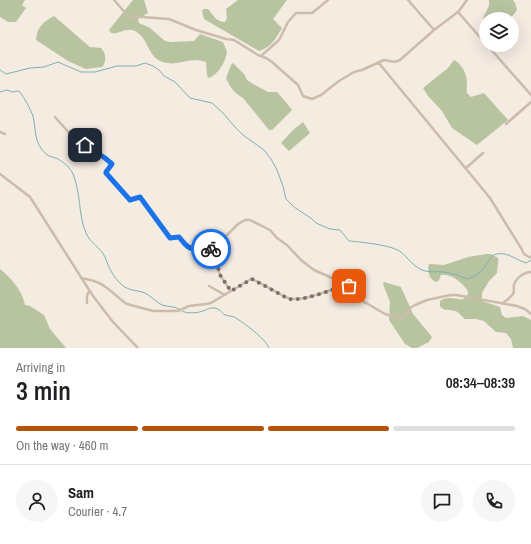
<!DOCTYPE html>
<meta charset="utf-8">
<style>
body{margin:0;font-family:"Archivo Narrow",sans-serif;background:#f6f6f6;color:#202124;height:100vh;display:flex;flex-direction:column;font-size:15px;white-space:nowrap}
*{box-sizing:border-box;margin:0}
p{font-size:13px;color:#757577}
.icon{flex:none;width:22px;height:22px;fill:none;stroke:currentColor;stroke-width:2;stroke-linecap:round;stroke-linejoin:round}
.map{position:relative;height:348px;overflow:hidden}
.details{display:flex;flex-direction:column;background:#fff;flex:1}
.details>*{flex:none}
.tools{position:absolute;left:479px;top:12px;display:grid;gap:8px}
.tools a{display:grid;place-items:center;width:40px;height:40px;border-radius:50%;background:#fff;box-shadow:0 4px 16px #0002;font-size:20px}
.pin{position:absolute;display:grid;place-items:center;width:34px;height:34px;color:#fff;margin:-17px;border-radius:8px;box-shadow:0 2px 6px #0006}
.courier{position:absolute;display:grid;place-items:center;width:40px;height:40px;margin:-20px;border:3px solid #1a73e8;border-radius:50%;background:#fff;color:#222;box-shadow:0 1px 5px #0007}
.head em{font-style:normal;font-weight:600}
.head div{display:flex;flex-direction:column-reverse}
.head{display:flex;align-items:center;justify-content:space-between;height:68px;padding:0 16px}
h1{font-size:26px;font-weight:600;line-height:30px}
.bar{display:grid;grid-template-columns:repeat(4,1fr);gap:6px 4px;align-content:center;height:48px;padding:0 16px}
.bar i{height:5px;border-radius:3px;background:#e0e0e0}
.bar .active{background:#b45309}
.bar p{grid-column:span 4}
.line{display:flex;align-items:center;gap:10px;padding:0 16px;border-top:1px solid #e0e0e0}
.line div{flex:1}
.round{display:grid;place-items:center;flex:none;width:42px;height:42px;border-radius:21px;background:#f6f6f6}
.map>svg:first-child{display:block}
.green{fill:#b8c4a0}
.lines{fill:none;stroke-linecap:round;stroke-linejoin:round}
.stream{stroke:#7fb0b2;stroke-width:1}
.street{stroke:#cdbbac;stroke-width:2.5}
.done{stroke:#7c716b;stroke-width:4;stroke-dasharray:0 7.2}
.route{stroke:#1a73e8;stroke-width:5}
</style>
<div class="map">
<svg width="531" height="348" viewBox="0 0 531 348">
<rect width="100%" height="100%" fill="#f4ebe1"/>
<!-- green -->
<path class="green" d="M0 0H25L22 5 26 8 16 22H8L0 17Z
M133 0H144L148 13 138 19 139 23 150 28 165 41 171 42 194 41 200 34 223 42 227 52C225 63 219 73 209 78L207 76 206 62C203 61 199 60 196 60 185 60 174 66 163 62 147 57 149 38 135 31 126 27 119 35 111 33L109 30Z
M238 0H287L273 19 282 28C276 39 270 48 259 51L204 19 202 11 204 9H208C213 15 216 22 225 22L227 18 226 9Z
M489 0H513L515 3 517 10 510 19H486V24L483 18 489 6Z
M54 16 90 47 101 48C106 53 107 62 102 67L86 69 68 61 36 40C37 27 43 22 54 16Z
M454 60C462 64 467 74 467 83 467 87 466 90 467 93L471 97 484 93 508 120 477 145 452 128 442 111 428 96 423 88 448 68Z
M233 63 244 74 247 80 253 84 268 92H277L289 106 292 110 272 130H269L243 98C234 93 230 87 226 78L231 65Z
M303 122 310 133 289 151 281 143 293 130Z
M486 254H491L498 258C499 262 497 268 497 273L489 281 482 293V301L500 307 502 315 506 318 523 316 531 320V348H513L511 339 506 333 496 332 484 321 476 319H465C461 317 460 312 455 311 449 309 444 312 440 306V301C448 295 455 300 464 299L468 294V291C463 283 451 273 441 275L439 280 437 282C429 280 427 271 429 264L444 265 468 257Z
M0 269C12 279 22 290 25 305L30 306 44 315 50 329 66 348H0Z
M384 282 401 287 413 314 432 337 429 342 417 348H412L405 344 389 320 390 302 383 284Z"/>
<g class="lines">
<!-- stream -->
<path class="stream" d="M0 70 6 74 30 68 44 67 58 62 81 72H95L117 66H136L145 63 153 66 159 70 164 76 175 82 190 98 212 103 223 113 234 126 243 135 264 150 271 159 277 170 283 186 286 199 294 207 312 219 316 223 330 229 340 230 349 241C361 242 392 245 401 252 408 258 413 266 422 270 430 273 436 271 444 272 452 273 460 276 467 279 474 277 479 274 483 269 491 260 489 252 505 254 513 256 519 261 526 263L531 260
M0 92 7 90 13 92 18 91 20 92C25 99 30 108 33 116 36 129 34 143 45 153 47 156 52 157 56 158 62 161 70 167 73 174 81 193 78 214 86 233 90 243 101 248 105 257 109 268 113 277 122 285 129 291 137 290 145 293 151 296 156 302 162 305 168 307 174 306 179 309
M182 311C187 314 198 313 203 311 206 310 209 308 212 308 218 307 221 312 225 315 228 316 232 316 234 317 243 322 266 339 269 348"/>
<!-- street -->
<path class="street" d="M114 0 128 16 169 19 196 30 226 39 234 40 258 55 266 58 272 62 298 85 303 96 312 99 321 95 339 81 354 72 362 70 384 60 395 62 400 60 434 30 458 12 467 0
M408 0 434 30
M458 12 486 44
M487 45 531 95
M261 56 279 40 288 22 296 13H312L328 0
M378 62 490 198 521 248 524 254 529 257H531
M55 117 78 143 89 147 112 165 106 171V173L130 200 139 197 141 198 169 238 179 237C183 241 189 251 195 248 199 247 200 244 204 243L215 255
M506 124 531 102
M0 132 5 134
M466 168 483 153
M0 174 30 197 93 296 113 322 138 348
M81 278C105 282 106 288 124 302L127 304 153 311H178L189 306 206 304 211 303 251 279C264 283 275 293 288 298 300 303 333 289 345 285
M209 286 225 295
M231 291C219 275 214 267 216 246L238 224 245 220H250L270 230 277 238 287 245 301 260 314 270 350 286 361 300 385 314 399 318 404 317 410 308 415 305 427 300 451 295H456L517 306 525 309 531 314
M87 303V296L89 291
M503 303C507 300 510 298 513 294 515 291 513 288 514 285 516 278 524 272 531 272"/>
</g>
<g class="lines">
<!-- done -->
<path class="done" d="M211 249 215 255 220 275 231 291 252 279 289 299C306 301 330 290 346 285L349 286"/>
<!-- route -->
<path class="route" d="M85 145 105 158 112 164 106 172V173L130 200 140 197 170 238 179 237C183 241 188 251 195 248 198 248 200 244 203 242L211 249"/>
</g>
</svg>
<div class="tools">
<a><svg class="icon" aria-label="layers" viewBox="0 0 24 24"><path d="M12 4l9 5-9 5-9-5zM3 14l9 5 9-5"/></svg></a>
</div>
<div class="pin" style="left:349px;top:286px;background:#ea580c"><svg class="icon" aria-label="bag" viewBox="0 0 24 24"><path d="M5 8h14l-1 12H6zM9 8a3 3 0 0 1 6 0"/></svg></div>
<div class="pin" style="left:85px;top:145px;background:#1f2937"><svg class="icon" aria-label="home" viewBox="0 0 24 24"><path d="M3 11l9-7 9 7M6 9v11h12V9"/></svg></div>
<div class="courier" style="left:211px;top:249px"><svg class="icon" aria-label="bike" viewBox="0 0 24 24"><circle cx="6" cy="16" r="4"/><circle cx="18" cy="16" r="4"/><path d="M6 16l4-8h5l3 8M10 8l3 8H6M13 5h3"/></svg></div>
</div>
<section class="details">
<div class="head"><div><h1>3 min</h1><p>Arriving in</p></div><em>08:34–08:39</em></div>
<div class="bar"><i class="active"></i><i class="active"></i><i class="active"></i><i></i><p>On the way · 460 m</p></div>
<div class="line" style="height:72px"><a class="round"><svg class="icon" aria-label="person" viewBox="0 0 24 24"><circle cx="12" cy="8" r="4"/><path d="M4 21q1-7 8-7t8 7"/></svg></a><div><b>Sam</b><p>Courier · 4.7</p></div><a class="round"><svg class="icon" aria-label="chat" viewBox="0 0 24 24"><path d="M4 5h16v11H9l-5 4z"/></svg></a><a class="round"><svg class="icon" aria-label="phone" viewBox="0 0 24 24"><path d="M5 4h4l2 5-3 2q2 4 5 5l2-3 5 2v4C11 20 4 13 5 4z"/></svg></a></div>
</section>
